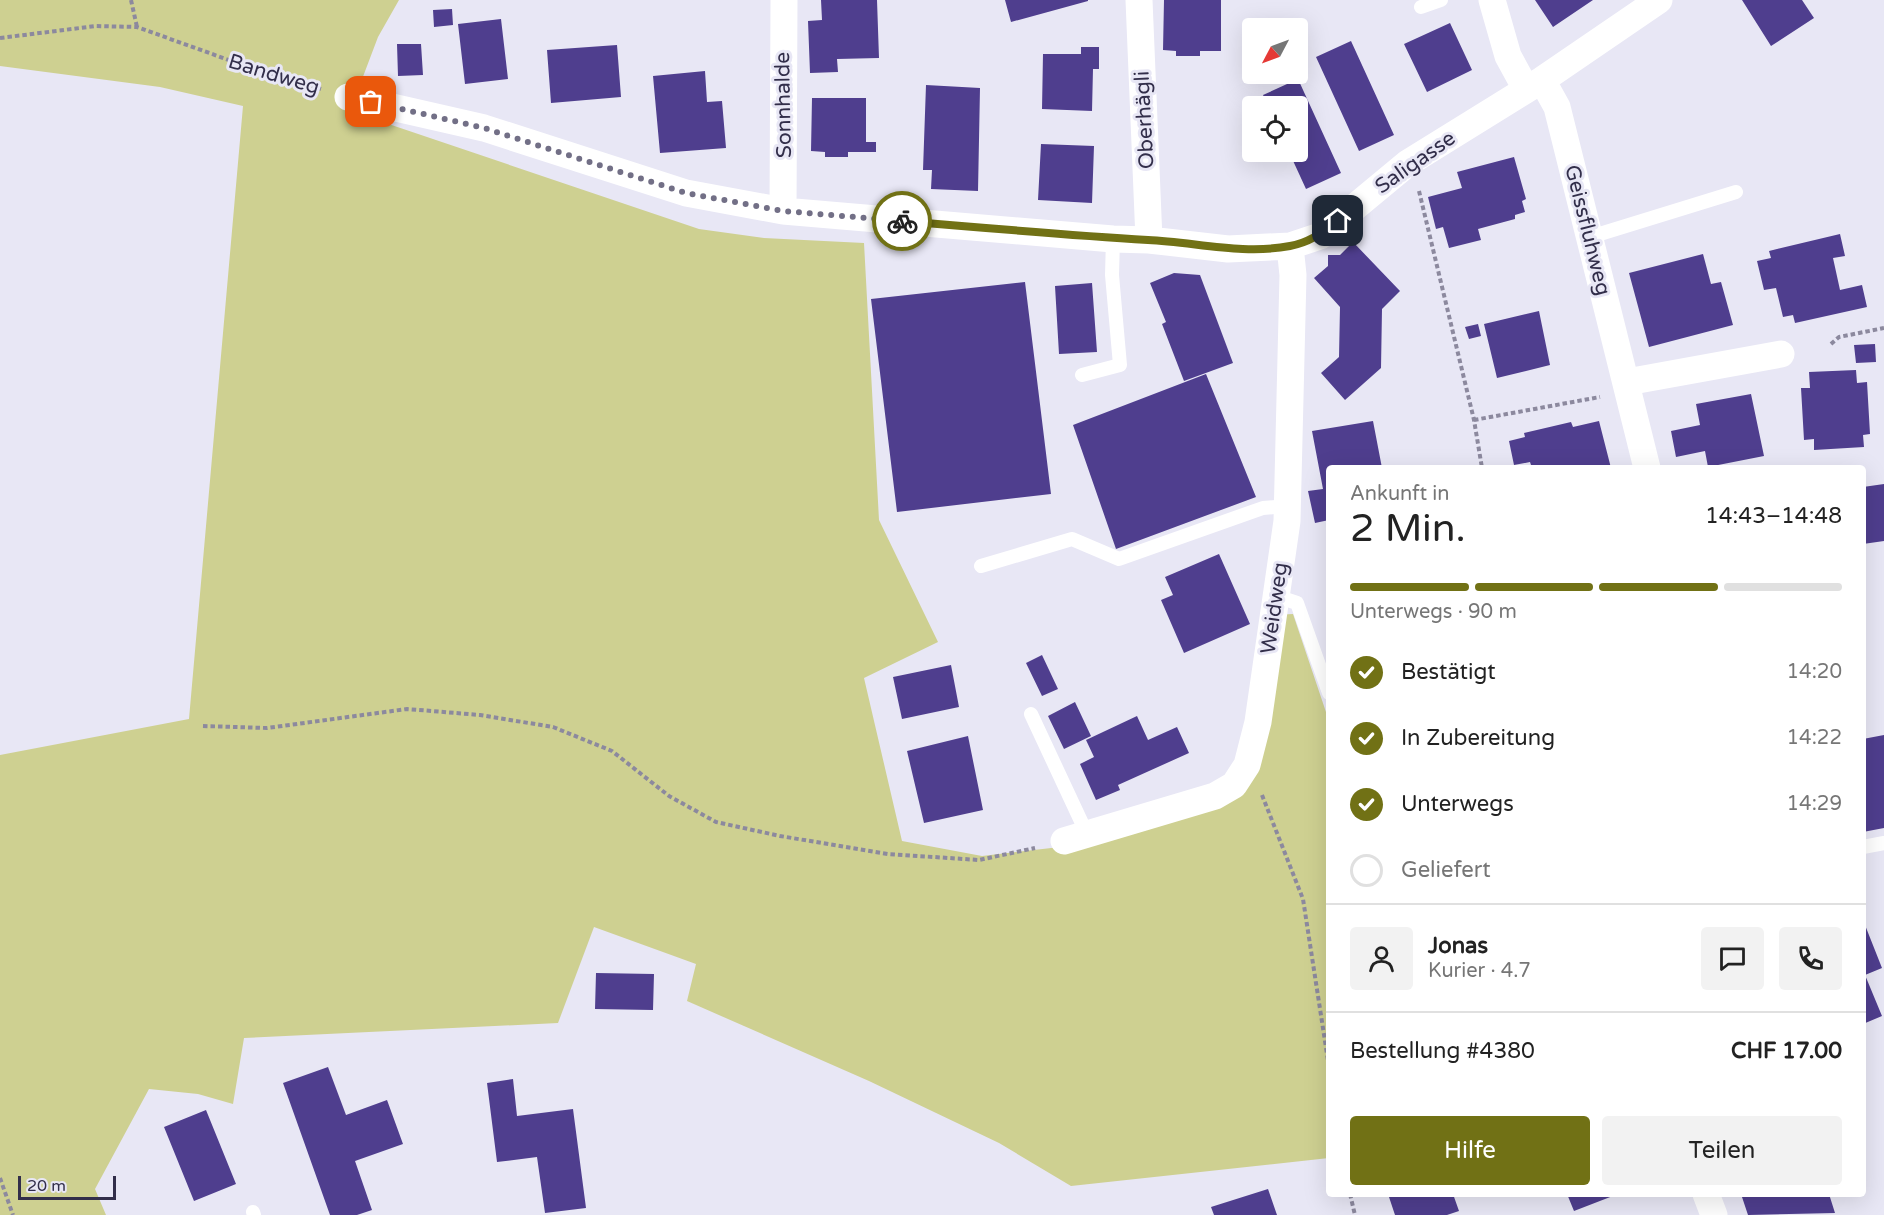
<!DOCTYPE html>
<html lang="de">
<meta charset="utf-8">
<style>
body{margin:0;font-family:"Varela Round",sans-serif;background:#f2f2f2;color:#222;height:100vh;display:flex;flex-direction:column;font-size:22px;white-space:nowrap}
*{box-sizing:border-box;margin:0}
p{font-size:20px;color:#767676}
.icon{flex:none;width:33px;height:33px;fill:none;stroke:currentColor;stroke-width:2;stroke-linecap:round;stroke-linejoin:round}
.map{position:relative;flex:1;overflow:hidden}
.drawer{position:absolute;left:1326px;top:465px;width:540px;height:732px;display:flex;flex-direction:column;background:#fff;border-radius:6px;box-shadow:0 6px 24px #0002}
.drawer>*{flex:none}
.needle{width:39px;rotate:229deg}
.tools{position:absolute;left:1242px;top:18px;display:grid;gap:12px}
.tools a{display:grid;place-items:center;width:66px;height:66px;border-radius:6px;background:#fff;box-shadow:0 6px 24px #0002;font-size:30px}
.scale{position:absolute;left:18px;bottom:15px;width:98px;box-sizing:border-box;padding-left:6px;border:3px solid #322e4a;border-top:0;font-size:16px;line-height:21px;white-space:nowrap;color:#322e4a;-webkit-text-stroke:4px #e8e7f5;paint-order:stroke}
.pin{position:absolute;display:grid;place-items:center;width:51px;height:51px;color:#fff;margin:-26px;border-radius:12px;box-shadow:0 3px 9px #0006}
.courier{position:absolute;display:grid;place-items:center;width:60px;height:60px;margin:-30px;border:4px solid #717115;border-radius:50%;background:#fff;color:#222;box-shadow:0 2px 8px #0007}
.headline em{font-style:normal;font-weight:600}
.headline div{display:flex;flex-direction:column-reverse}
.headline{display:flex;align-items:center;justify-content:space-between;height:102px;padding:0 24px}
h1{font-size:39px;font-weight:600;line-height:45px}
.bar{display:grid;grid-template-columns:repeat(4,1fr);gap:9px 6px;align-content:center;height:72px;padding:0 24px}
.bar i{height:8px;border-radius:4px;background:#e0e0e0}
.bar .active{background:#717115}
.bar p{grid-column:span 4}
.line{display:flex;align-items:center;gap:15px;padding:0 24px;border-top:2px solid #e0e0e0}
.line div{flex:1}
.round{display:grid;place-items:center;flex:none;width:63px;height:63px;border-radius:6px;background:#f2f2f2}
ol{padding:0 24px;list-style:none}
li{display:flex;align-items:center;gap:18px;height:66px}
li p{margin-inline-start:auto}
li .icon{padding:6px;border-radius:50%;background:#717115;color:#fff;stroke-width:4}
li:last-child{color:#767676}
li i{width:33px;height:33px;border:3px solid #e0e0e0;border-radius:50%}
.button{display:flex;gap:12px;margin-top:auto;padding:12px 24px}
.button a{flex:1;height:69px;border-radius:6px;background:#717115;color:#fff;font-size:24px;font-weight:600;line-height:69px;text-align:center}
.button a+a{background:#f2f2f2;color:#222}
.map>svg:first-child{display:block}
.green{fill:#ced091}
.building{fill:#4f3e8e}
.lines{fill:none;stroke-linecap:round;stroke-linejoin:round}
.path{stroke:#8c899e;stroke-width:4;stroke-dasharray:4.5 3;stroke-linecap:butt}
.lane{stroke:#fff;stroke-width:14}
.street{stroke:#fff;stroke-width:27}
.done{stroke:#726f86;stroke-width:6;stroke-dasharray:0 10.8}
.route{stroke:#717115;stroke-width:8}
.labels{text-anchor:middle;stroke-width:6;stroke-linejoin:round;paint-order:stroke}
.street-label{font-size:21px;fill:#322e4a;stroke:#e8e7f5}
</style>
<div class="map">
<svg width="1884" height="1215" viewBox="0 0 1884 1215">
<rect width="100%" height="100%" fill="#e8e7f5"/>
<!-- green -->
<path class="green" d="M0 0H399L378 37 350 111 699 229 764 238 864 243 879 520 938 642 864 678 902 841 982 856 1069 846 1213 803 1247 765 1273 615 1293 614 1329 721V1158L1071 1186 999 1143 869 1081 687 1001 696 964 594 927 558 1023 244 1038 233 1104 198 1094 149 1089 95 1189 106 1215H0V755L189 719 243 106 160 87 0 66Z"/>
<!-- building -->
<path class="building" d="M821 0H877L879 58 837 59 838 72 810 73 808 21 822 20Z
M1005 0H1088V1L1011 22Z
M1164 0H1221V51H1200V56H1176V51L1163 50Z
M1535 0H1593L1553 27Z
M1742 0H1802L1814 18 1771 46Z
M452 9 453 25 434 27 433 10Z
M501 19 508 79 465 84 458 24Z
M1450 23 1472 70 1427 92 1404 44Z
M1351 41 1394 135 1359 151 1316 57Z
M397 44H421L423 75 398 76Z
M617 45 621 97 551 103 547 50Z
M1081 47H1099V69H1093L1092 111 1042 109 1043 54H1081Z
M705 71 707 102 722 101 726 148 660 153 653 76Z
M1298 79 1341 173 1306 189 1289 152H1298V106H1268L1263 95Z
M926 85 980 88 978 191 931 189 932 170H923Z
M812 98H866V142H876V152H848V157H825V152L811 151Z
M1041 144 1094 146 1092 203 1038 200Z
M1514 157 1526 199 1522 201 1525 212 1515 215V219L1478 229 1481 240 1449 248 1443 227 1436 229 1428 197 1462 188 1457 172Z
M1840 234 1845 256 1833 258 1840 290 1862 285 1867 307 1795 323 1793 315 1783 317 1776 288 1764 290 1757 261 1771 258 1769 251Z
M1353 242 1400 291 1382 309 1381 368 1345 400 1321 373 1339 357 1340 307 1314 278 1328 266V255H1340Z
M1703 254 1711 284 1721 282 1733 325 1649 347 1629 273Z
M1174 273 1200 275 1233 363 1184 381 1162 324 1166 322 1150 283Z
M1025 282 1051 494 897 512 871 299Z
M1092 283 1097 352 1059 354 1055 286Z
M1539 311 1550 365 1497 378 1484 324Z
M1478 324 1481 336 1469 339 1465 327Z
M1875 344 1876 362 1856 363 1854 345Z
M1856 370 1857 383 1867 382 1870 434 1863 435 1864 447 1814 450V439L1804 440 1801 388H1810L1809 372Z
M1206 374 1256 497 1116 549 1073 425Z
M1751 394 1764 456 1708 467 1705 451 1676 457 1671 431 1700 425 1696 404Z
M1373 421 1382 468H1329V520L1315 523 1308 491 1323 489 1312 431Z
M1599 421 1611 468H1532L1530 462 1514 465 1509 441 1525 437 1524 433 1571 422 1573 427Z
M1884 484V541L1863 544V487Z
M1219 554 1250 624 1184 653 1161 600 1173 595 1165 577Z
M1042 655 1058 689 1042 696 1026 663Z
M951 665 959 707 902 719 893 677Z
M1075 702 1091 736 1064 749 1048 716Z
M1137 716 1148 740 1177 727 1189 753 1118 785 1120 790 1096 800 1080 764 1094 757 1086 740Z
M1884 735V828L1863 832V739Z
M968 736 983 810 924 823 907 751Z
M1863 920 1882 968 1865 975 1882 1016 1863 1024Z
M596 973 654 974 653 1010 595 1009Z
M328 1067 346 1115 387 1100 403 1144 355 1161 372 1210 357 1215H330L283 1083Z
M513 1079 517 1116 573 1109 586 1208 545 1213 537 1157 497 1162 487 1083Z
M206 1110 236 1184 194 1201 164 1127Z
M1268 1189 1277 1215H1214L1211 1207Z
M1388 1194H1453L1459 1211 1447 1215H1395Z
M1567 1194H1618L1574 1211Z
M1741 1194H1829L1835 1213 1748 1215Z"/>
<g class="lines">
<!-- path -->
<path class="path" d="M131 0 137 27
M0 38 96 26 137 27 251 68 321 89
M1419 191 1474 420 1482 468
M1831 344 1839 337 1884 328
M1474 420 1600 397
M203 726 267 728 407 709 480 715 553 727 612 751 669 796 716 822 780 836 888 854 979 860 1035 848
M1262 795 1303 899 1329 1067
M0 1178 13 1215
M1350 1194 1355 1215"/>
<!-- lane -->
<path class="lane" d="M1421 7 1441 0
M1590 237 1736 192
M1082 375 1120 365 1112 275 1113 239
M981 566 1072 539 1119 559 1263 508 1287 506
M1276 596 1297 603 1329 693
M1031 714 1087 834
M1863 847 1884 843
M253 1212 254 1215"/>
<!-- street -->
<path class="street" d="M1139 0 1149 240
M1492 0 1508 56 1526 89
M1542 80 1557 107 1647 468
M348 97 484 128 686 193 783 211 1113 239 1149 240 1228 249 1290 246 1320 236 1408 163 1542 80 1659 0
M783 211 784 0
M1627 382 1781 354
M1064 841 1215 796 1234 785 1247 765 1258 722 1287 521 1293 275 1290 246
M1706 1194 1714 1215"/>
</g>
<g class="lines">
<!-- done -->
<path class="done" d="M371 102 484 128 686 193 783 211 902 221"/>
<!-- route -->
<path class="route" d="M902 221C984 228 1066 235 1148 240 1195 242 1243 255 1290 246 1308 243 1323 233 1338 221"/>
</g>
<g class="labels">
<!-- street labels -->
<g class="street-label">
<text transform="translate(274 74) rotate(17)" y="7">Bandweg</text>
<text transform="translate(783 105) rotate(-91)" y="7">Sonnhalde</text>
<text transform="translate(1144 120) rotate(-93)" y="7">Oberhägli</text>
<text transform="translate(1415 162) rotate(-35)" y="7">Saligasse</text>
<text transform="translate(1588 230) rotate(76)" y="7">Geissfluhweg</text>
<text transform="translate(1274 608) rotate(-82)" y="7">Weidweg</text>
</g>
</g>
</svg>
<div class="tools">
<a><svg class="needle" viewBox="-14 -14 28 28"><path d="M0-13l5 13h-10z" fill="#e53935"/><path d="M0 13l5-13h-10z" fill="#767676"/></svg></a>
<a><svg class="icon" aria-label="locate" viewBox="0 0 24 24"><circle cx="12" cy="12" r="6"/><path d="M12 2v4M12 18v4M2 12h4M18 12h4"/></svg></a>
</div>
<div class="scale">20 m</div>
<div class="pin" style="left:371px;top:102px;background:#ea580c"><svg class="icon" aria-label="bag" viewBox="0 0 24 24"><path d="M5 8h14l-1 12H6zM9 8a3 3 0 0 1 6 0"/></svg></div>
<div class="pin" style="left:1338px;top:221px;background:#1f2937"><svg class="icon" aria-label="home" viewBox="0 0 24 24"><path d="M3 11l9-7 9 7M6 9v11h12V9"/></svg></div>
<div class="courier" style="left:902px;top:221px"><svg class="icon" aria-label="bike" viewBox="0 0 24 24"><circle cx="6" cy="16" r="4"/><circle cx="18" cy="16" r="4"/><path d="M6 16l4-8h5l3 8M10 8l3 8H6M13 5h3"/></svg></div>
<section class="drawer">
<div class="headline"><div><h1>2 Min.</h1><p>Ankunft in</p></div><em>14:43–14:48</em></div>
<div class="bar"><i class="active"></i><i class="active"></i><i class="active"></i><i></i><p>Unterwegs · 90 m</p></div>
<ol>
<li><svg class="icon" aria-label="check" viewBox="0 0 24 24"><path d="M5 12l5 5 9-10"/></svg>Bestätigt<p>14:20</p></li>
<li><svg class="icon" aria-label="check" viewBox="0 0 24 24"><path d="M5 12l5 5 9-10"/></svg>In Zubereitung<p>14:22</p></li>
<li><svg class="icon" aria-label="check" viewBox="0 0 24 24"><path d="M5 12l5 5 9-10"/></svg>Unterwegs<p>14:29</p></li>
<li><i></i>Geliefert</li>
</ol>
<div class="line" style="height:108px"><a class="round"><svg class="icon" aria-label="person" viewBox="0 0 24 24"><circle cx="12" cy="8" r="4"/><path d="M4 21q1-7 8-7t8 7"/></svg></a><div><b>Jonas</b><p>Kurier · 4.7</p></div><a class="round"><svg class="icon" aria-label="chat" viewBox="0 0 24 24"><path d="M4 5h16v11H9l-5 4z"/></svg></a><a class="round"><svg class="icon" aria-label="phone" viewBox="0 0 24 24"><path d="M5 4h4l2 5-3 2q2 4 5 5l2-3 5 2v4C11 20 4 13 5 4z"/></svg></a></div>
<div class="line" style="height:78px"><div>Bestellung #4380</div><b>CHF 17.00</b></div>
<div class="button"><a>Hilfe</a><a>Teilen</a></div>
</section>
</div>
